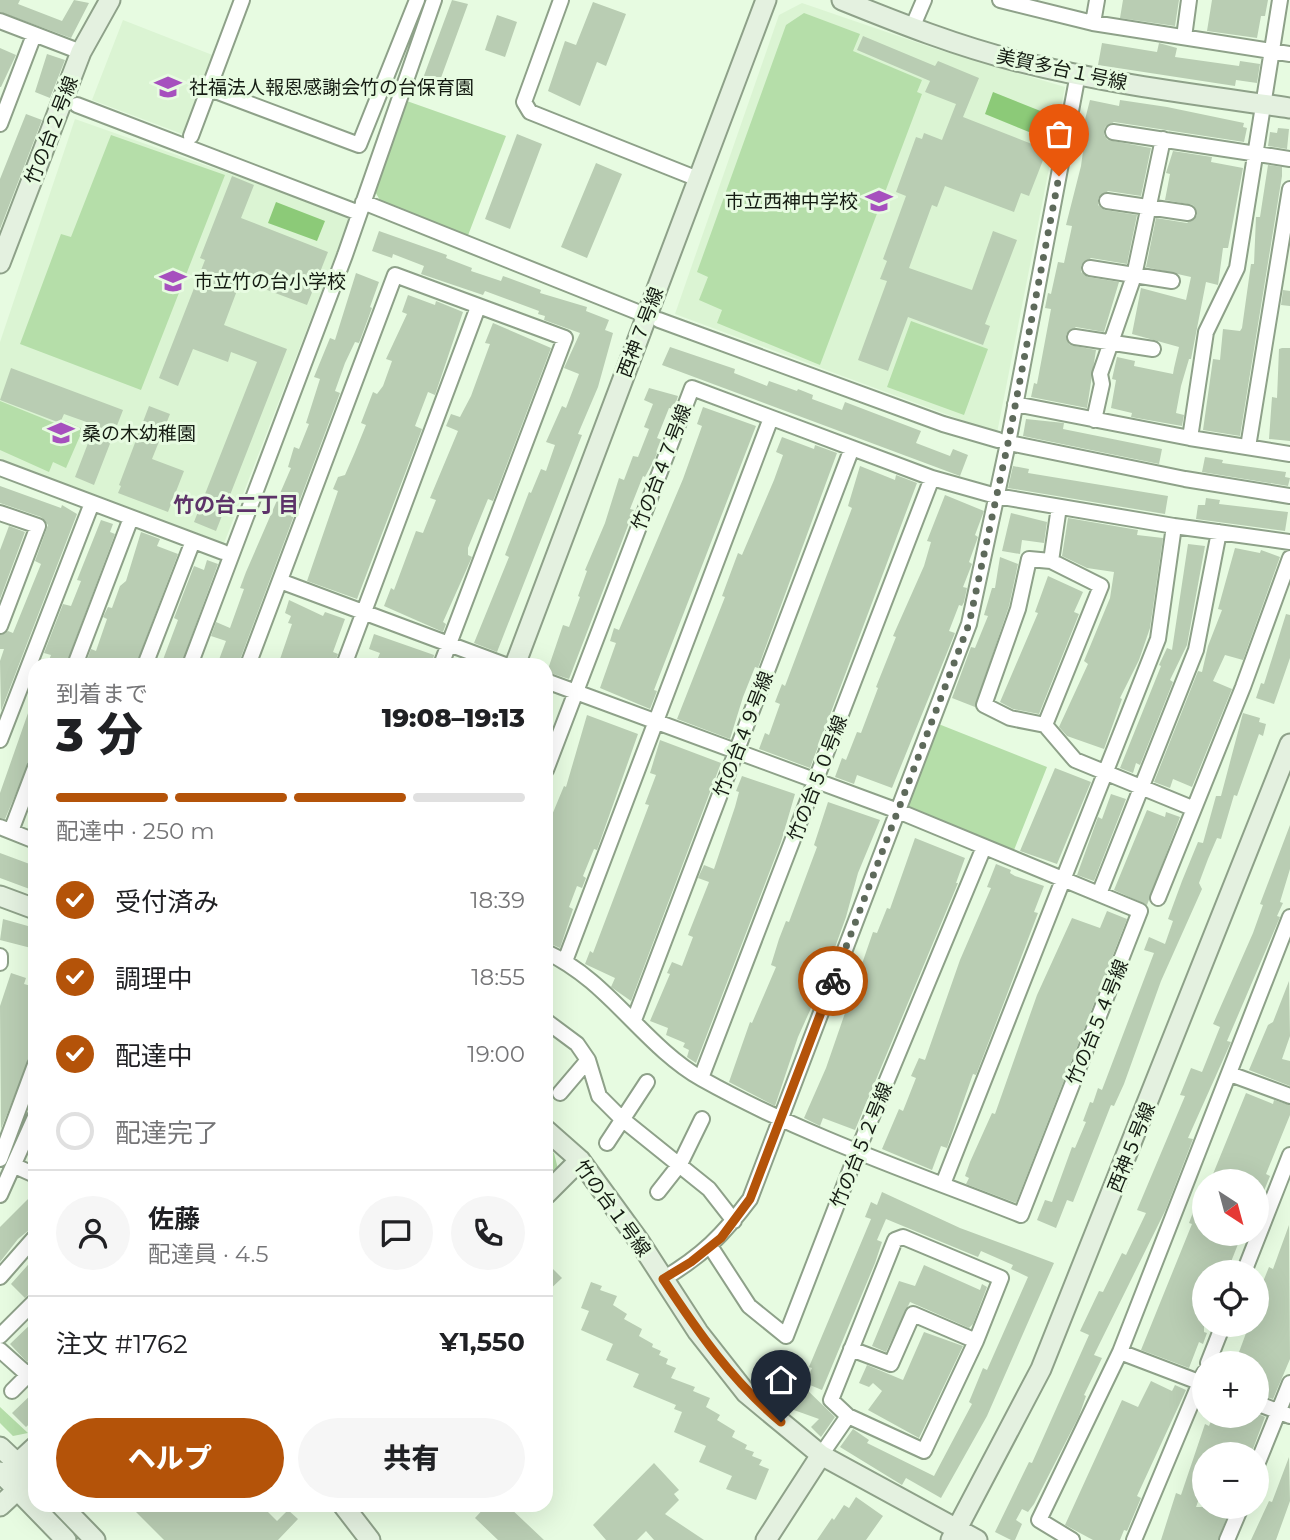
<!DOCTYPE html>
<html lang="ja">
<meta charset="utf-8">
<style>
body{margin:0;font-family:Montserrat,"Noto Sans JP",sans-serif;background:#f6f6f6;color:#202124;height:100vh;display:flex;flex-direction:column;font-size:26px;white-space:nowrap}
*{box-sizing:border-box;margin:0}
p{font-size:23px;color:#757577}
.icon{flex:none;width:38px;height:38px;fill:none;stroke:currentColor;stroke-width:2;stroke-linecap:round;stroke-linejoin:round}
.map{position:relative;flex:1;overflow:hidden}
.panel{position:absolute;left:28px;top:658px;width:525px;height:854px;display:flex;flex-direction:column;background:#fff;border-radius:21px;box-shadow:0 7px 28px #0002}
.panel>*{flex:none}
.needle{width:46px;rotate:144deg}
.controls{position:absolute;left:1192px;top:1169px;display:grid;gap:14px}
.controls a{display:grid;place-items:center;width:77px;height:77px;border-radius:50%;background:#fff;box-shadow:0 7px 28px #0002;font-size:35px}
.pin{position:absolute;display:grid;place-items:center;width:60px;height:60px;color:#fff;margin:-72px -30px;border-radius:50% 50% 50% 0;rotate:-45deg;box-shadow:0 0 7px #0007}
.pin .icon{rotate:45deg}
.courier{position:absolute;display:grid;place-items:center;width:70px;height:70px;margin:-35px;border:5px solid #b45309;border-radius:50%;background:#fff;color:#222;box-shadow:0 2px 9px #0007}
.head em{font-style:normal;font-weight:800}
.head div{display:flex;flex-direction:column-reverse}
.head{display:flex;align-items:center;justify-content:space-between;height:119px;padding:0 28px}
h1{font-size:46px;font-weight:800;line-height:52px}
.bar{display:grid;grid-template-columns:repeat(4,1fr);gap:10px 7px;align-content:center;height:84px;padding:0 28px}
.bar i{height:9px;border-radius:5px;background:#e0e0e0}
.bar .on{background:#b45309}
.bar p{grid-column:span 4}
.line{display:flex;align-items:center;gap:18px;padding:0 28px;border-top:2px solid #e0e0e0}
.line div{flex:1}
.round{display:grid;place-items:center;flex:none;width:74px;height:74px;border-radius:37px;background:#f6f6f6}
ol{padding:0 28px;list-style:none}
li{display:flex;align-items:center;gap:21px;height:77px}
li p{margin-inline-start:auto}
li .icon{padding:7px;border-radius:50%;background:#b45309;color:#fff;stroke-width:4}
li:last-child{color:#757577}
li i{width:38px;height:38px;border:4px solid #e0e0e0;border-radius:50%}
.button{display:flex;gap:14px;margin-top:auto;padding:14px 28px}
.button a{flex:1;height:80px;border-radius:42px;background:#b45309;color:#fff;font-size:28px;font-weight:800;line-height:80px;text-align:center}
.button a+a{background:#f6f6f6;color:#202124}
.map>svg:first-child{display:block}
.built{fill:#dbf4d3}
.green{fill:#b5dea9}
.water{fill:#8cca78}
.building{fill:#b9cdb3}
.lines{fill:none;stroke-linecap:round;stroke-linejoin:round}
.street-casing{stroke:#8ea189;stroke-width:18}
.secondary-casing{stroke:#8ea189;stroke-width:23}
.street{stroke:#fff;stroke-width:14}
.secondary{stroke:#e4f1e0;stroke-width:19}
.done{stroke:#5e6a5b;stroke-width:7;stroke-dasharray:0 12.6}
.route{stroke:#b45309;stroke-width:9}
.labels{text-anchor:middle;stroke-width:6;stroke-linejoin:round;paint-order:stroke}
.street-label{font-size:19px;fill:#151c13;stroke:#e7fbe1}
.poi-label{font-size:19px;fill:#151c13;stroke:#e7fbe1;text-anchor:start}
.neighbourhood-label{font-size:21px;font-weight:bold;fill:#5d3369;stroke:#e7fbe1}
</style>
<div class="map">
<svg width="1290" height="1540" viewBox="0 0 1290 1540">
<rect width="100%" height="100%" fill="#e7fbe1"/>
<!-- built -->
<path class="built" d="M802 3 933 48 1065 87 997 433 675 314 779 15Z
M123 20 215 56 185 135 92 100Z
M75 119 346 215 349 220 223 546 0 463V342Z"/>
<!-- green -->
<path class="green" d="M804 13 860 34 853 51 922 80 917 92 922 94 820 365 717 323 722 310 699 300 708 277 697 272 786 25Z
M404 100 506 136 467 238 381 202 373 188Z
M111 135 225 175 141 390 20 344 61 234 71 237Z
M911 321 988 349 964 415 887 387Z
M0 401 62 426 65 421 83 429 66 468 53 462 49 472 0 450Z
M936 723 1047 767 1014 850 909 809 906 803Z
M546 1147 554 1153 558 1169 546 1183Z
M0 1407 28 1433 13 1436 0 1423Z"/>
<!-- water -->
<path class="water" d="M993 92 1043 112 1034 134 985 114Z
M276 202 325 221 317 241 268 223Z"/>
<!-- building -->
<path class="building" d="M0 0H20L18 4 62 21 74 0 89 3 71 38 0 12Z
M452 0 468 4 438 86 422 81Z
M1123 0H1179L1175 26 1120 18Z
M1212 0H1268L1265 16H1261L1257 38 1207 31Z
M593 2 626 14 606 66 597 62 580 106 548 91 565 41 576 45Z
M497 15 517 22 505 57 485 50Z
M863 36 935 66 938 61 979 78 963 117 1047 150 1029 196 1021 193 1014 212 945 186 937 207 932 205 909 268 972 290 993 231 1017 240 985 324 990 326 983 345 908 317 888 371 858 360 887 281 880 279 887 261 883 259 906 196 896 192 916 137 922 139 924 133 942 140 956 104 925 92 930 81 857 50Z
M1102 43 1157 52 1159 43 1177 48 1175 57 1239 66 1240 61 1260 64 1257 83 1236 80 1235 86 1098 65Z
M0 48 16 55 1 87H0Z
M47 54 65 60 50 98 35 92Z
M1090 100 1119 106 1120 100 1167 107 1244 123 1243 127 1247 128 1244 142 1114 122 1105 127 1104 135 1108 140 1151 148 1141 196 1108 191 1098 199V205L1105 210 1137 215 1127 264 1091 258 1081 266V272L1088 277 1119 282 1104 332 1076 327 1066 335 1070 345 1096 350 1087 408 1031 397 1034 383 1037 384 1051 309 1045 308 1048 293 1051 294 1058 262 1064 263 1071 231 1072 226 1066 225 1081 166 1084 144 1079 143Z
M26 114 42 120 0 229V179Z
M1278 128 1289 129 1287 149 1268 146 1270 132 1277 133Z
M517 134 542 144 510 229 485 219Z
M1173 151 1212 157 1211 162 1243 168 1228 248H1223L1218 285 1206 282 1191 359H1189L1181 386 1176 413 1184 415 1182 426 1131 417 1132 413 1111 408 1116 380 1112 379 1117 357 1135 361 1134 366 1173 374 1174 368 1179 347 1132 334 1141 288 1186 300 1191 277 1146 267 1156 218 1187 223 1197 215 1193 205 1165 200 1170 174 1166 173Z
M596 163 622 174 587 258 561 247Z
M1268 165 1282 167V176L1240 436 1203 430 1213 359 1220 360 1223 329 1240 331 1242 328 1251 264H1254L1256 217H1260Z
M232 176 254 185 241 218 328 252 307 305 241 280 224 325 287 349 216 531 194 522 257 362 231 352 228 362 193 349 178 386 159 378 205 260 200 258Z
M379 231 447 255 446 258 472 268 471 271 501 281 503 276 541 290 540 293 587 307 586 311 609 320 605 330 613 333 598 387 578 434 582 435 497 652 474 643 509 557 505 555 529 492 531 493 541 469 546 471 555 445 546 442 562 406 566 408 579 374 564 368 580 333 544 320 545 316 538 314 539 311 485 291 483 295 421 274 424 266 393 254 392 258 372 251Z
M356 273 379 282 370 307 372 308 359 343 355 342 345 363 335 391 340 393 238 665H217L226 641 211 636 216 622 230 628 244 589 240 588 246 572 291 468 288 467 294 447 299 449 309 424 306 423 320 379 314 377 330 338 335 340Z
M1283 290 1290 291V306L1281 305Z
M408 295 435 305 436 301 463 312 435 395 428 392 415 426 422 429 357 599 307 581 338 491 333 489 338 477 345 475 355 452 366 425 361 423 373 392 377 394 383 386 392 361 386 359 407 314 402 312Z
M493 323 551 348 493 501 488 499 468 548V555L472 557 443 622 446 624 443 632 384 606 391 588 394 590 416 531 423 533 436 500 430 498 458 431 446 426 451 414 460 417 471 396 490 344 485 343Z
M670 347 735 369 734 373 767 386 769 381 797 391 798 389 813 395 812 399 842 410 845 402 921 431 916 443 950 456 953 449 968 455 960 476 662 365Z
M1282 348H1290V441L1269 439 1272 397 1277 398 1279 349Z
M11 368 123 410 94 485 75 477 95 425 64 414 60 423 0 400Z
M649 388 678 396 674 409 669 408 657 438 662 440 655 458 645 477 643 476 630 509 634 510 569 679 547 672 563 625 569 627 580 597 578 596 587 571 585 570 605 523 619 478 624 480 633 456 638 457 649 429 644 427 653 404 644 400Z
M149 406 170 414 152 459 184 471 168 512 118 493 121 486 119 485Z
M703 407 756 426 654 690 657 691 650 709 600 688 616 643 610 641 614 628 619 630 683 479 702 426 697 424Z
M1026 419 1064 423 1063 429 1162 449 1159 464 1023 436Z
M782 437 814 449 815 445 837 453 758 668 755 667 743 697 730 739 677 719 725 597 722 596 738 553 742 555 774 480 783 455 776 452Z
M1205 457 1223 460 1222 463 1286 472 1285 477 1290 478 1288 486 1202 472Z
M860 466 895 480 896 475 917 483 810 768 759 749 765 733 769 735 780 704 775 702 782 684 785 686 852 508 848 506Z
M1013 466 1029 469 1028 473 1168 496 1165 514 1008 488Z
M0 486 61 508 62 505 77 514 1 711 0 661 4 649H0V635L8 631 13 633 41 564 35 561 48 525 41 517 0 503Z
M945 495 984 511 975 535 978 537 969 562 972 564 963 587 967 588 964 602 962 606 959 605 949 631 955 633 892 788 857 775 854 784 835 777 842 758 846 760 857 732 861 733 878 688 876 687 896 637 893 636 924 566 931 542 927 541Z
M1206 498 1220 500 1219 504 1288 512 1285 531 1196 519 1198 505H1205Z
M1011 513 1047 522 1044 543 1022 540 1020 554 1002 551Z
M1068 518 1138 530 1137 535 1163 538 1150 628 1139 660 1120 698 1122 699 1104 749 1067 736 1059 727 1088 664 1084 661 1110 598 1114 572 1087 568 1062 556Z
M101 520 113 524 110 532 115 534 66 665H47L51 655 44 653 63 604 71 606 81 581 77 580Z
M9 526 25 532 0 599V550Z
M141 532 160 539 157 546 178 554 136 665H85L91 649 96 651 107 619 103 617 108 607 112 608 120 586 126 581Z
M1188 544 1205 546 1187 645 1170 680 1173 682 1140 765 1136 763 1133 773 1120 768 1161 666 1159 665 1167 648 1172 650Z
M1235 548 1260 553 1261 550 1280 557 1243 660 1225 655 1213 681 1232 689 1192 787 1173 779 1170 788 1154 782 1198 671 1202 672 1208 646 1222 610 1218 609Z
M1000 557 1018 564 1009 606 975 707 952 698 971 647 975 648 988 616 984 615 992 588H995Z
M207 560 218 564 181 665H161L178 620 174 618 194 566 204 570Z
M1048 576 1083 592 1074 612 1079 614 1039 714 1013 709 1000 702 1038 613 1035 612Z
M289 600 323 616 325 612 345 619 333 652 338 654 334 665H278L292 624 288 623 291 616 285 613Z
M1286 614 1290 615V658L1274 704 1256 698 1261 683 1264 684Z
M374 634 434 655 432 665H375L380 653 369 649Z
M34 696 35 739 31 758 5 819 0 818V793Z
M1243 713 1260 718 1259 722 1266 724 1263 736 1259 734 1237 796 1234 795 1221 839 1217 838 1208 859 1199 883 1202 889 1161 981 1124 1084 1114 1106 1111 1105 1073 1202 1067 1200 1056 1228 1037 1220 1045 1200 1052 1202 1072 1147 1075 1148 1086 1122 1083 1121 1090 1102 1093 1103 1098 1088 1102 1090 1154 953 1144 950 1149 937 1165 944 1173 921 1168 919 1182 881 1198 842 1203 843 1216 796H1221Z
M587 715 638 734 597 850 594 849 583 876 586 878 582 888 577 886 569 907 573 909 560 948 546 942V813L552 815 564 786 566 787Z
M660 740 721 763 631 1001 611 987 615 978 585 964 590 951 593 953 649 805 645 804 656 775 650 773Z
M1055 768 1091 782 1057 864 1020 851Z
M742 776 795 794 781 842 696 1063 687 1057 689 1050 683 1047 685 1043 666 1035 668 1028 650 1021 670 974 667 973 672 962 682 966 693 937 688 935 709 882 698 878 704 865 714 869 735 807 739 792 736 791Z
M1111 794 1126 799 1094 881 1077 875 1098 817 1102 819Z
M828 802 880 820 858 873 846 917 821 986 798 1037 775 1106 729 1082 750 1022 752 1023 776 967 771 965 779 939 786 921 789 922 817 847 814 845Z
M1147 810 1165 817 1166 812 1180 817 1147 905 1114 890Z
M1290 825V869L1280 902 1283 903 1277 916 1280 917 1227 1041 1231 1042 1188 1138 1193 1139 1166 1209 1094 1355 1102 1358 1084 1395 1086 1396 1079 1416 1034 1504 1028 1512 1022 1509 1016 1520 1022 1524 1015 1540H1011L995 1532 1029 1462 1032 1463 1089 1335 1080 1331 1099 1291 1103 1292 1122 1253 1126 1255 1146 1213 1137 1210 1185 1096 1180 1095 1191 1068 1202 1072 1220 1027 1213 1024 1253 933 1263 905 1260 904Z
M915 838 965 858 956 883H958L855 1130 823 1118 820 1126 804 1118 826 1068 873 932 877 933 887 908 890 909Z
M0 853 35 866V891L0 878Z
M996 864 1011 870 1010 873 1015 876 1044 886 1034 912 1038 913 1006 997 976 1075 973 1074 947 1148 941 1146 932 1170 882 1149 899 1109 903 1111 916 1078 911 1076 919 1058 925 1060 960 960 991 888 987 887Z
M1107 911 1127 919 1016 1203 966 1184 969 1178 965 1176 970 1162 992 1113 995 1114 1037 995 1072 918 1100 928Z
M3 919 35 928V949L0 940Z
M11 973 26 978 24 984 35 987V1045L1 1129 0 1006Z
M1289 981 1290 1036 1282 1059 1290 1061V1086L1249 1070 1268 1025 1273 1022Z
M1246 1093 1273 1104 1274 1100 1290 1105V1115L1266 1174 1270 1176 1257 1208 1256 1181H1231L1213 1174Z
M1203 1186 1204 1234H1242L1227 1272H1204V1332L1207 1333 1203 1344 1199 1342 1189 1368 1141 1350 1192 1224 1189 1223Z
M35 1192V1225L18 1239 0 1262V1227Z
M882 1192 960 1228 1054 1263 987 1416 941 1498 906 1478 902 1485 840 1447 853 1429 869 1440 867 1443 934 1476 972 1404 969 1402 983 1368 987 1370 1028 1277 1011 1269 1013 1265 981 1251 978 1257 886 1219 877 1240 882 1242 875 1263 822 1390 805 1383 812 1368 809 1367 871 1219 865 1217 871 1202 877 1205Z
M1289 1225 1290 1359 1273 1399 1256 1394V1363H1235L1249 1325H1256V1299L1269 1267 1273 1269Z
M35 1257V1288L25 1298 11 1284Z
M546 1262 562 1278 546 1293Z
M924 1265 980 1290 982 1284 987 1287 973 1324 969 1328 910 1302 886 1352 872 1346 899 1281 915 1286Z
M591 1282 602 1286 600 1290 617 1296 613 1305 627 1314 624 1319 642 1329 639 1336 653 1344 652 1347 661 1351 659 1355 668 1359 666 1364 676 1368 671 1378 695 1387 693 1391 710 1398 706 1407 720 1415 717 1420 735 1431 732 1437 747 1445 745 1449 754 1452 752 1456 762 1460 759 1465 769 1469 756 1500 726 1489 732 1476 699 1462 706 1446 674 1432 682 1412 674 1409 676 1405 633 1387 639 1374 606 1360 613 1344 581 1330 589 1311 581 1308Z
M35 1320V1355L27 1362 10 1344Z
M924 1332 963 1346 919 1438 868 1410 882 1391 873 1383 869 1387 859 1383 867 1365 903 1380Z
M1151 1381 1172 1391 1175 1385 1186 1390 1137 1496 1141 1498 1127 1531 1124 1530 1120 1540H1093L1065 1525 1122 1400 1138 1407Z
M804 1387 835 1417 821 1437 811 1427 819 1419 791 1409 796 1394 800 1396Z
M35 1391V1419L26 1427 12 1413Z
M1256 1413 1265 1417 1251 1454H1204V1485L1196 1507H1231L1218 1540H1161L1176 1493 1181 1495 1205 1424 1209 1426 1213 1416Z
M1289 1457 1290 1501 1276 1540H1251L1269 1501 1272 1502Z
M654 1463 679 1490 674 1494 679 1500 665 1514 704 1540H654L646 1531 637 1540H606L593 1525Z
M856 1497 883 1516 866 1540H817L832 1518 834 1520 844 1505 849 1508Z
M129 1505H261L277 1521 288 1510 298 1519 278 1540H164Z
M487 1505H507L544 1540H498L475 1518Z"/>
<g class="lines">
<defs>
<path id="street" d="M561 0 524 102 530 112 698 179
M1000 0 1093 23 1290 54
M0 21 81 52
M1093 23 1097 0
M912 28 924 0
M1184 37 1189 0
M210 89 359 145 417 0
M77 105 359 213
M0 124 34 35
M1113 132 1290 159
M191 136 242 0
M1107 201 1188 213
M363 202 635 311
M1090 268 1172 281
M659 320 943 424 998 440
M1075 337 1153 349
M1015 404 1190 438 1206 332 1237 268 1280 0
M1094 420 1102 384 1100 374 1134 276 1163 139
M1190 438 1290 454
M1014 444 1185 479 1290 496
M1248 447 1290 189
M0 468 223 552
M0 513 38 526 0 626
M1174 526 1290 542
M1051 561 1059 507
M280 581 505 665
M75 665 131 518
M145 665 193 541
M190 665 345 255 434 0
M248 665 395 275 565 338 441 665
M344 665 478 307
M546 681 898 811 1140 911 1021 1215C914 1173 802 1135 702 1079 644 1046 608 980 546 952
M1045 725 1101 586 1051 561 1029 559 1018 609 984 705 1010 718 1045 725 1075 760 1192 808
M0 740 92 503
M546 770 692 388 932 478 996 496 1174 526 1158 639 943 1184
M0 827 35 841
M11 831 35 768
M1099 894 1196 650 1219 532
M1158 898 1243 687 1290 558
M0 956V963
M565 961 771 418
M634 1020 852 448
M546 1021 577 1044 588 1060 599 1096 622 1119 709 1189 734 1221
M1230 1074 1290 1096
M701 1078 932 478
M560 1093 588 1060
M607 1143 647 1082
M0 1159 35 1065
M15 1166 35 1175
M658 1192 680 1164 702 1119
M0 1195 35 1117
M710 1246 749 1306 786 1336 858 1150 984 847
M1244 1272 1290 1155
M0 1277 35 1237
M663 1279C702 1256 723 1235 750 1199L969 624 1008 443 1078 74
M0 1336 35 1301
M851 1349 891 1364 913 1314 976 1341
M0 1350 28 1375 35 1368
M1120 1352 1204 1384
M1208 1363 1223 1325
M12 1391 28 1375
M1256 1403 1290 1416
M821 1455 848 1416 831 1400 895 1240 903 1237 1001 1278 976 1341 924 1451 848 1416
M1256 1467 1290 1383
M1072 1540 1039 1520 1120 1352 1290 917
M1134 1540 1204 1373
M1227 1540 1241 1507"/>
<path id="secondary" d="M842 0C899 23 957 46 1017 61 1107 84 1199 95 1290 108
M0 263 81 52 110 0
M515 665 766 0
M0 896 35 909
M546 1130 580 1160 639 1241 698 1332 746 1393 821 1455 977 1540
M546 1194 580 1160
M0 1447 35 1480
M0 1472 66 1540
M8 1472 35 1447
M61 1505 95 1540
M343 1505 370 1540
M0 1506 25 1483
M766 1540 821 1455
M951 1540 1041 1369 1290 744"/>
</defs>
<!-- street casing -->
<use href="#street" class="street-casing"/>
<!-- secondary casing -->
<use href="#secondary" class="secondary-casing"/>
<!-- street -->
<use href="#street" class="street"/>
<!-- secondary -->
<use href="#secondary" class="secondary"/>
</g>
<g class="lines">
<!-- done -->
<path class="done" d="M833 981 969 624 1008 443 1059 176"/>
<!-- route -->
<path class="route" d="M781 1422C732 1381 698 1332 663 1279L691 1262 721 1238 750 1199 833 981"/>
</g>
<!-- icons -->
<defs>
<symbol id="school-bare" viewBox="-9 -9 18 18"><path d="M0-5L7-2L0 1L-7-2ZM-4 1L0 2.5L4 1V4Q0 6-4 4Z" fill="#a650be" stroke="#e7fbe1" stroke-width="2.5" paint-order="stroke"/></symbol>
</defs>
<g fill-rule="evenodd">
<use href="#school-bare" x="149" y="68" width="38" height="38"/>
<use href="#school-bare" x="860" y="182" width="38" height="38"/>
<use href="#school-bare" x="154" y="262" width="38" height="38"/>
<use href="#school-bare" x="42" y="414" width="38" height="38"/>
</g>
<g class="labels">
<!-- street labels -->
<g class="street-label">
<text transform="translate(1062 69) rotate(12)" y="7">美賀多台１号線</text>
<text transform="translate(51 130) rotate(-69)" y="7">竹の台２号線</text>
<text transform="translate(640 332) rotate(-69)" y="7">西神７号線</text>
<text transform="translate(661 467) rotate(-69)" y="7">竹の台４７号線</text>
<text transform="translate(743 734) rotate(-69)" y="7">竹の台４９号線</text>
<text transform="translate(817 778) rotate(-69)" y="7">竹の台５０号線</text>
<text transform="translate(1097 1022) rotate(-68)" y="7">竹の台５４号線</text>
<text transform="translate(861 1145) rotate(-68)" y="7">竹の台５２号線</text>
<text transform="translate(1131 1147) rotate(-68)" y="7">西神５号線</text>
<text transform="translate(613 1208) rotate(54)" y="7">竹の台１号線</text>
</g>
<!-- poi labels -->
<g class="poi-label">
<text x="189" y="94">社福法人報恩感謝会竹の台保育園</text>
<text x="858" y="208" text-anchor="end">市立西神中学校</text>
<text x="194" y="288">市立竹の台小学校</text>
<text x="82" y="440">桑の木幼稚園</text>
</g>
<!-- neighbourhood labels -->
<g class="neighbourhood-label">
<text x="236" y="512">竹の台二丁目</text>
</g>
</g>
</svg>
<div class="controls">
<a><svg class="needle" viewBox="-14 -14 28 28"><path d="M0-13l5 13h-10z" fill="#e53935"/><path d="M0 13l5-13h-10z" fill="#757577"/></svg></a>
<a><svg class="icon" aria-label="locate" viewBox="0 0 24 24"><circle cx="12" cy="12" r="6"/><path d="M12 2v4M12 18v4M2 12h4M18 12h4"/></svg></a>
<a>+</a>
<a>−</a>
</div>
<div class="pin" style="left:1059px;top:176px;background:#ea580c"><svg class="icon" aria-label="bag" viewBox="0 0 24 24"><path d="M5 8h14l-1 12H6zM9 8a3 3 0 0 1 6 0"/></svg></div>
<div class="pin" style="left:781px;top:1422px;background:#1f2937"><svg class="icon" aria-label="home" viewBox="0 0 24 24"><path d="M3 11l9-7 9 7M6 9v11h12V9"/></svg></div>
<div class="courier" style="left:833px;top:981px"><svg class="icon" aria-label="bike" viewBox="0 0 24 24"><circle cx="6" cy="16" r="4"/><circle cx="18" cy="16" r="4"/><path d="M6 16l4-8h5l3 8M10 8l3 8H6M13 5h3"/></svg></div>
<section class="panel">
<div class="head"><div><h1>3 分</h1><p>到着まで</p></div><em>19:08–19:13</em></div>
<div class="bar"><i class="on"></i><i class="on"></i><i class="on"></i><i></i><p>配達中 · 250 m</p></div>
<ol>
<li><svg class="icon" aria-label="check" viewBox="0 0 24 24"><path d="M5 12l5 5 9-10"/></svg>受付済み<p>18:39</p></li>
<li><svg class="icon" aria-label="check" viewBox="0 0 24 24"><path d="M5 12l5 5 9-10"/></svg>調理中<p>18:55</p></li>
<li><svg class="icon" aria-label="check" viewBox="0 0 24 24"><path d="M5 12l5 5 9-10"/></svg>配達中<p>19:00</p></li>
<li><i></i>配達完了</li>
</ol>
<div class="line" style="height:126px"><a class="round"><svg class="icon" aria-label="person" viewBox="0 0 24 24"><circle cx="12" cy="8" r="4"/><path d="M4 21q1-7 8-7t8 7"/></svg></a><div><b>佐藤</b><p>配達員 · 4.5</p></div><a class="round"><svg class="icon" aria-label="chat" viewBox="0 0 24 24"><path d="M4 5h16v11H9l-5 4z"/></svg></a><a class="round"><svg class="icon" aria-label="phone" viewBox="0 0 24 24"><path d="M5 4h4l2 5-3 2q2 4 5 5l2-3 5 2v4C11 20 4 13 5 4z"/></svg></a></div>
<div class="line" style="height:91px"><div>注文 #1762</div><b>¥1,550</b></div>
<div class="button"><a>ヘルプ</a><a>共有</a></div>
</section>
</div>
